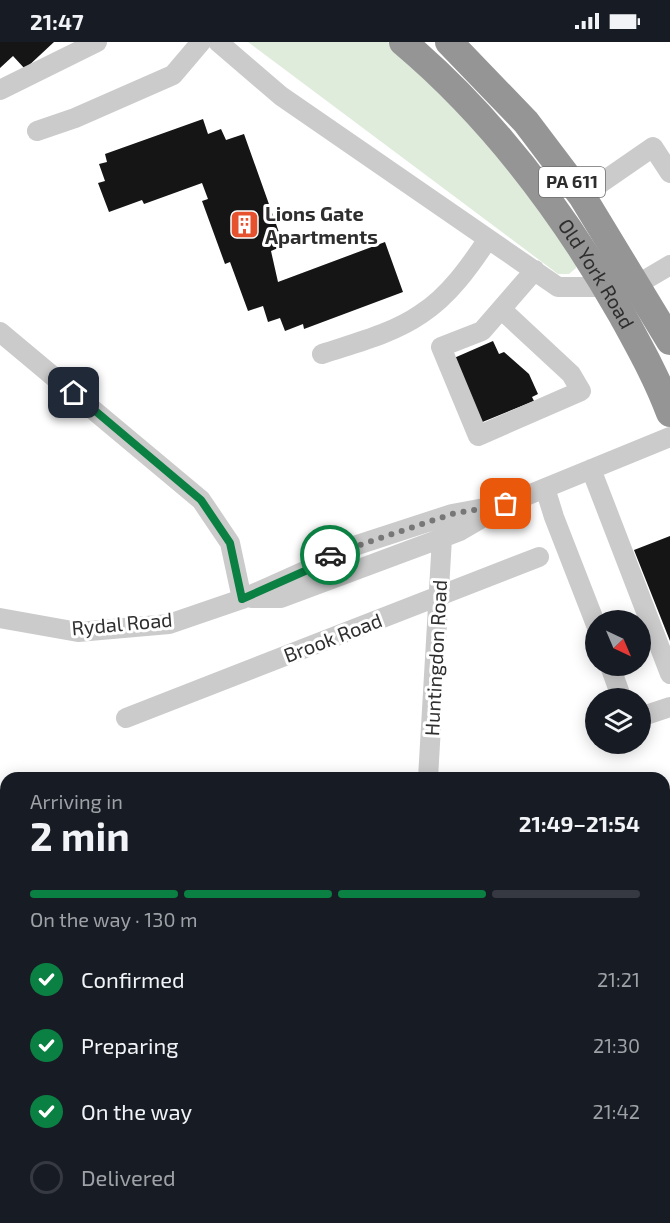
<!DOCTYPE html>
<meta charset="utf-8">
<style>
body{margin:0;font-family:"Exo 2",sans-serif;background:#242831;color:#f1f3f6;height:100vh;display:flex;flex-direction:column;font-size:22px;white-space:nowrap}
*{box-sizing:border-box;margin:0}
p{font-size:20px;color:#9ea1a6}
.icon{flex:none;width:33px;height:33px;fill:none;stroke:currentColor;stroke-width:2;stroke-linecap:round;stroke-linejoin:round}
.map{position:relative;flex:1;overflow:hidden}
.details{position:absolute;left:0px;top:730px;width:670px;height:452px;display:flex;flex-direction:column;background:#171b24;border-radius:18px 18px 0 0;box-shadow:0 3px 15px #0003}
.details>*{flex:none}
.needle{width:39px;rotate:136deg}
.fabs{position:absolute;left:585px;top:568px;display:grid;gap:12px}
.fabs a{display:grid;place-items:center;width:66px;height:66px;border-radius:50%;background:#171b24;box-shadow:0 3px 15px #0003;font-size:30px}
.pin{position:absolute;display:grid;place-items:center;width:51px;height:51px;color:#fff;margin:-26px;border-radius:12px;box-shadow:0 3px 9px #0006}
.courier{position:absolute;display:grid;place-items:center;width:60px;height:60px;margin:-30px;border:4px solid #0b8043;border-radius:50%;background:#fff;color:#222;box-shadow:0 2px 8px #0007}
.head em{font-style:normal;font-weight:700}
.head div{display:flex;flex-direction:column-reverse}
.head{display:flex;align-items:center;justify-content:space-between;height:102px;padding:0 30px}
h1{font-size:39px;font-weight:700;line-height:45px}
.bar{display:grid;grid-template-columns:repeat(4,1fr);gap:9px 6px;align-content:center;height:72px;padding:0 30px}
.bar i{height:8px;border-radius:4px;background:#363941}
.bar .on{background:#0b8043}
.bar p{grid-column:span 4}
ol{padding:0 30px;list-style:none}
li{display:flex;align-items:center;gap:18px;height:66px}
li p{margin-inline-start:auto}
li .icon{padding:6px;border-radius:50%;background:#0b8043;color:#fff;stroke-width:4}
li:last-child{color:#9ea1a6}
li i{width:33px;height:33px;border:3px solid #363941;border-radius:50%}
.status{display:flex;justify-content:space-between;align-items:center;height:42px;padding:0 30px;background:#171b24;direction:ltr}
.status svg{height:16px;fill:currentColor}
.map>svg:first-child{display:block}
.green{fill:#dfebdb}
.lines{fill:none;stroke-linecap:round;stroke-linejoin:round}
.stream{stroke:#c7d4eb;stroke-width:6}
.building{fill:#151515}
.minor{stroke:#cbcbcb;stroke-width:20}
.highway{stroke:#959595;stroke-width:28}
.done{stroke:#777;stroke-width:6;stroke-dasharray:0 10.8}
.route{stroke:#0b8043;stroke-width:8}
.labels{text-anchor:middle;stroke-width:6;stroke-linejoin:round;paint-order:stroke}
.shield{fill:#fff;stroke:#6d6d6d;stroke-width:1.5}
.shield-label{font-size:18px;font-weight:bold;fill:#2e2e2e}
.poi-label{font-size:20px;font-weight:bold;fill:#2e2e2e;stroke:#fff;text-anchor:start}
.street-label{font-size:20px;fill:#2e2e2e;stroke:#fff}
</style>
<div class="status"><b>21:47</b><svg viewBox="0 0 49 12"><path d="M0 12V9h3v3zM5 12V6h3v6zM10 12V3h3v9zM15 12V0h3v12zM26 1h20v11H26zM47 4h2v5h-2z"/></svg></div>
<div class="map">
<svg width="670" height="1181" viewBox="0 0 670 1181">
<rect width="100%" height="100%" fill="#fff"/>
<!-- green -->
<path class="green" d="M248 0H388C463 64 516 137 576 215V226L569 232H558Z
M670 893V1181H302V1176H664V895Z"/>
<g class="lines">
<!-- stream -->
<path class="stream" d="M0 773 3 772"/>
</g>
<!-- building -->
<path class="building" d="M0 0H54L25 27 13 14 0 26Z
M203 77 208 92 221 87 226 98 244 92 281 196 275 198 278 206 271 209 278 240 385 200 403 250 304 287 303 282 285 289 280 276 268 280 263 264 248 269 230 220 225 222 202 159 208 157 202 141 144 162 142 158 109 170 98 141 105 139 99 122 107 120 105 112Z
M493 299 499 312 504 310 529 332 538 352 532 355 534 359 480 381 454 316Z
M670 494V599L634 508Z"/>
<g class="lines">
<!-- minor -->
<path class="minor" d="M218 0 281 54 558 245H606
M0 48 97 0
M37 89 75 76 173 33 201 0
M582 154 653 105 670 131
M638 242 670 223
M501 267 571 332 581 349 478 394 441 305 482 289 535 228
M0 290 201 458 230 501 242 557
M322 312C355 301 392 292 421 272 449 254 470 224 488 197
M591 427 670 632
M545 446 554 475 596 583
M251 556H281L442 496 460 489 506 462 670 395
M0 576 78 590 169 582 242 557 305 529 325 514 348 506 452 472 506 462
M610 624 622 657
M640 675 670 665
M126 676 539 515
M428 736 442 496
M670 784V792
M664 938 670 936
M176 1176V1181
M451 1176 452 1181
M342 1181 389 1176"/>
<!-- highway -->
<g class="highway">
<path id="s1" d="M403 0C492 75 565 173 622 273 640 306 657 336 670 371"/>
<path d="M449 0 526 80 582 154 670 299"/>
</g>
</g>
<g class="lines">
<!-- done -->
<path class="done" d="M330 513 452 472 506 462"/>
<!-- route -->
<path class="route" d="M74 351 201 458 230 501 242 557 305 529 330 513"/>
</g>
<!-- icons -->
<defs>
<symbol id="building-square" viewBox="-11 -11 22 22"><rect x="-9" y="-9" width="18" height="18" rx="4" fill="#e6512e" stroke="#fff"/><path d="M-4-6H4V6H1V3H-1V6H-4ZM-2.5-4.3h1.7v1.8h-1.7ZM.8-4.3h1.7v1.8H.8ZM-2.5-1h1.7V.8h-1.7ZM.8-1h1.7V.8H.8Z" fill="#fff"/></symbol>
</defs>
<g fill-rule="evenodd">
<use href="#building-square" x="228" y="166" width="33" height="33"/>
</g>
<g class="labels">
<!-- shield labels -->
<rect class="shield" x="539" y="125" width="66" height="30" rx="4.5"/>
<g class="shield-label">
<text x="572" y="146">PA 611</text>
</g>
<!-- poi labels -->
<g class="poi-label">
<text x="265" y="179">Lions Gate<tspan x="265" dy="23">Apartments</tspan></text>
</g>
<!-- street labels -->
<g class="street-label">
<text dy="7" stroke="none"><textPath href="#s1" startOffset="303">Old York Road</textPath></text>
<text transform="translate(122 582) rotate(-5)" y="7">Rydal Road</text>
<text transform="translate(333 596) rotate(-21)" y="7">Brook Road</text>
<text transform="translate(436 616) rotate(-87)" y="7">Huntingdon Road</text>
</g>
</g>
</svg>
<div class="fabs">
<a><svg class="needle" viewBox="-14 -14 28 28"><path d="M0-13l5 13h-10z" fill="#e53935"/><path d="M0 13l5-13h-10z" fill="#9ea1a6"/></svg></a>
<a><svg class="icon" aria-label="layers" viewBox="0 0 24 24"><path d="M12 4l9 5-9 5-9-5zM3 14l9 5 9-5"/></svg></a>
</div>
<div class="pin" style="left:506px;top:462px;background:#ea580c"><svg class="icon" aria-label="bag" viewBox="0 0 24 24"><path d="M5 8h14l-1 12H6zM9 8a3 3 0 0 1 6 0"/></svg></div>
<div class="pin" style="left:74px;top:351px;background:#1f2937"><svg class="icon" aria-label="home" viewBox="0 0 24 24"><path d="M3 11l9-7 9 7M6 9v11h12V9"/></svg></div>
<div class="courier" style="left:330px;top:513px"><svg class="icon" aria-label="car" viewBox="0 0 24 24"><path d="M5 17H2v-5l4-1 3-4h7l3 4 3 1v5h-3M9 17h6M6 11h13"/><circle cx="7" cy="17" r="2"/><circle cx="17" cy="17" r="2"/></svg></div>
<section class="details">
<div class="head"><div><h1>2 min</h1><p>Arriving in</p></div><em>21:49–21:54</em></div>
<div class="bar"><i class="on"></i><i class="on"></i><i class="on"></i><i></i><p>On the way · 130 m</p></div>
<ol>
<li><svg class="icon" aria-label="check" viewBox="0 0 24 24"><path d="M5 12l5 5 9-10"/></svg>Confirmed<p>21:21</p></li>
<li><svg class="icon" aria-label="check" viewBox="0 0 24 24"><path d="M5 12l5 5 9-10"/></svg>Preparing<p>21:30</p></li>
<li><svg class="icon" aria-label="check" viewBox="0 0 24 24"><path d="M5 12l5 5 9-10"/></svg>On the way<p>21:42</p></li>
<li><i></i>Delivered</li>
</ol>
</section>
</div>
